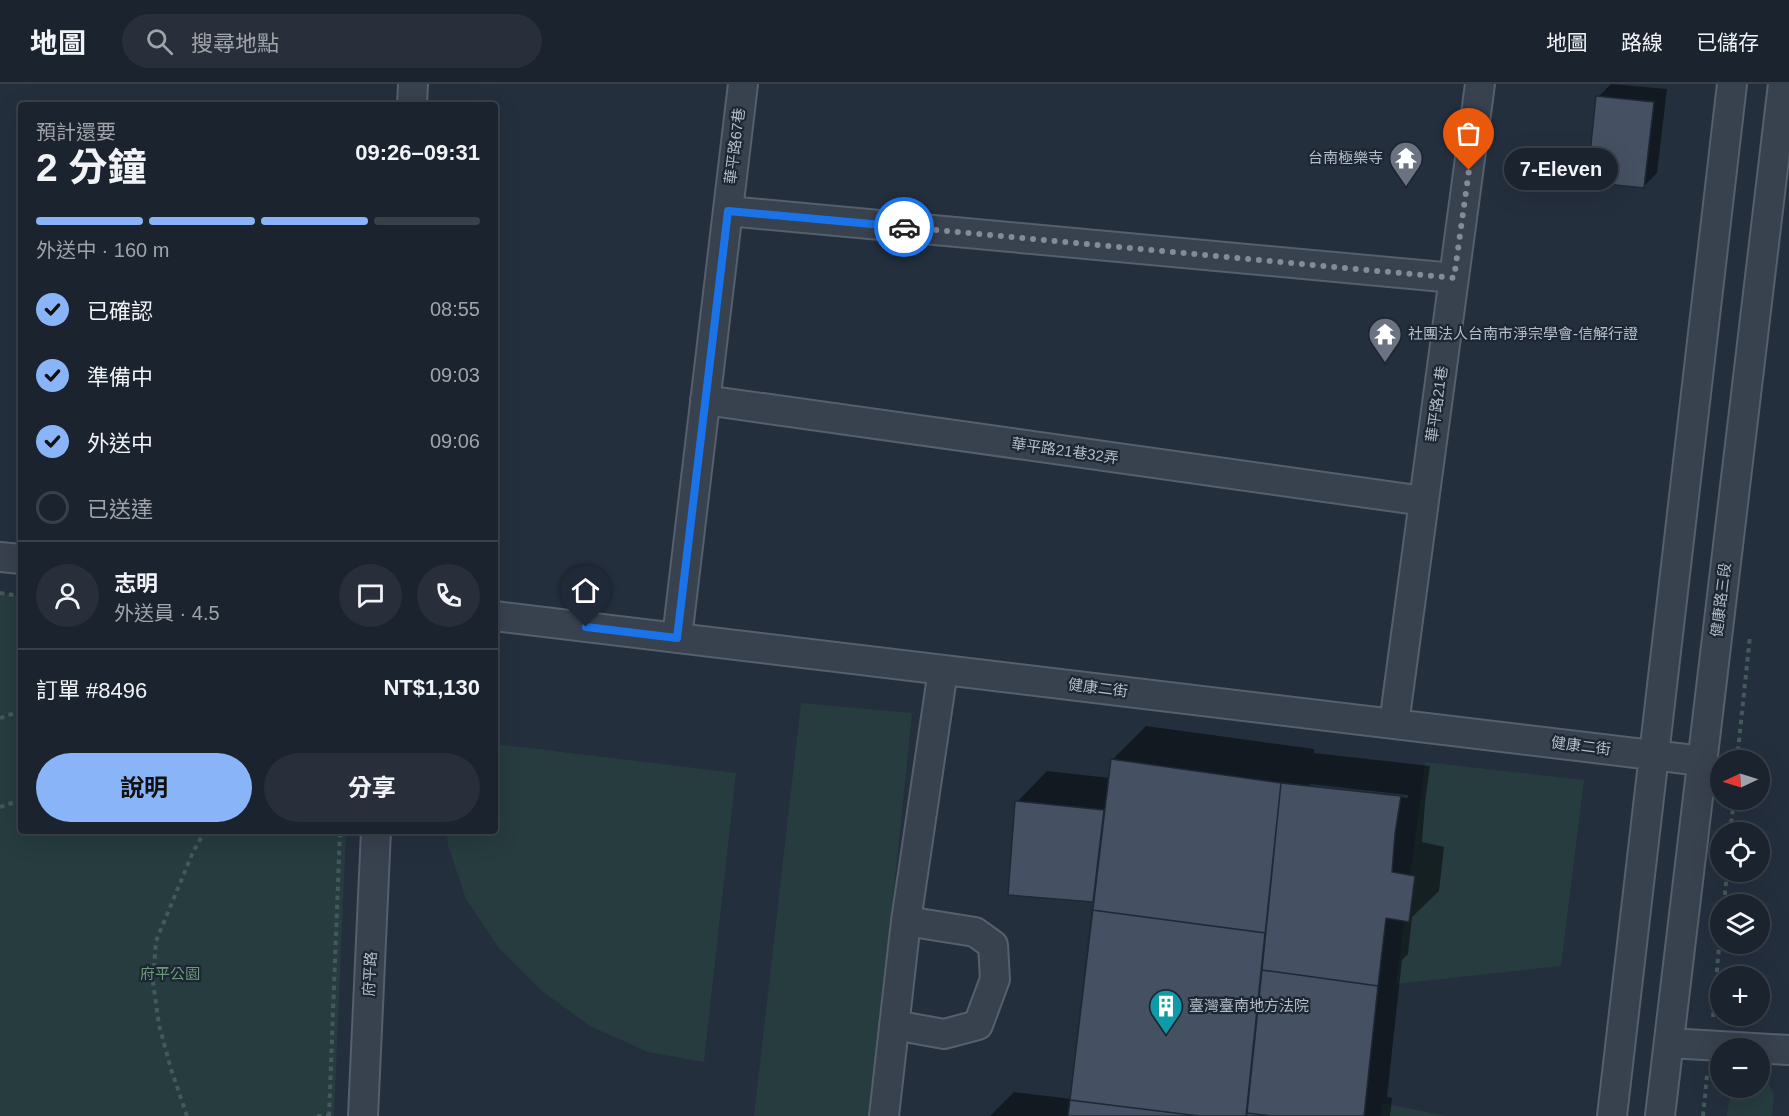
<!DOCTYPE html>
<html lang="zh-TW">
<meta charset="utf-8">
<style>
body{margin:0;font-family:Arial,"Noto Sans TC",sans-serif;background:#282f3a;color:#f1f3f6;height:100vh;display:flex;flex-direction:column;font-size:22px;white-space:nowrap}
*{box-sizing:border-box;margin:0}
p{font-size:20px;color:#a0a4aa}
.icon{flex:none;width:33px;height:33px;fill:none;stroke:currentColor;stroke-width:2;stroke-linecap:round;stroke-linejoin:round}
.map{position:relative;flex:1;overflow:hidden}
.sheet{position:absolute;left:18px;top:18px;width:480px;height:732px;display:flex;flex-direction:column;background:#1b232e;border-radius:6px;box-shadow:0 6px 24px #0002,0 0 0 2px #39404a}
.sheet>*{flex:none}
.needle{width:39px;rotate:266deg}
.fabs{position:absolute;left:1710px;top:666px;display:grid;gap:12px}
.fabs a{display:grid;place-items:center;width:60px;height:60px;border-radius:50%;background:#1b232e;box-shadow:0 6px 24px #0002,0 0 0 2px #39404a;font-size:30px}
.pin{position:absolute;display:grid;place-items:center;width:51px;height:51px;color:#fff;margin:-62px -26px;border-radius:50% 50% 50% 0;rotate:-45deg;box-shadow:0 0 6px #0007}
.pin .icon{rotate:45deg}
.courier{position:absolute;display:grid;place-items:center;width:60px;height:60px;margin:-30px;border:4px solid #1a73e8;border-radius:50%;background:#fff;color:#222;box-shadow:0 2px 8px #0007}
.bubble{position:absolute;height:42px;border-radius:21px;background:#1b232e;box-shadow:0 6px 24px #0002,0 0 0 2px #39404a;font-size:20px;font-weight:700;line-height:42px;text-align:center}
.headline em{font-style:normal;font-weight:700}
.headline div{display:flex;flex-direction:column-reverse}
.headline{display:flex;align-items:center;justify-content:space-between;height:102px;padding:0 18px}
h1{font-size:39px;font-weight:700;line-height:45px}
.bar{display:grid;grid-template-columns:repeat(4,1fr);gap:9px 6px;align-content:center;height:72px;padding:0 18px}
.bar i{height:8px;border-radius:4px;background:#39404a}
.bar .selected{background:#8ab4f8}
.bar p{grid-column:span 4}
.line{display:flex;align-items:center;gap:15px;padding:0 18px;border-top:2px solid #39404a}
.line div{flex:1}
.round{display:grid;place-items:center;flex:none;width:63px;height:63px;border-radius:32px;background:#282f3a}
ol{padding:0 18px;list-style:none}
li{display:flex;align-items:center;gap:18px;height:66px}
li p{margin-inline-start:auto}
li .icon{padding:6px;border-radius:50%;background:#8ab4f8;color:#111;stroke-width:4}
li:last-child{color:#a0a4aa}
li i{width:33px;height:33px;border:3px solid #39404a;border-radius:50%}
.cta{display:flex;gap:12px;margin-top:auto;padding:12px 18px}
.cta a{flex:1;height:69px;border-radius:36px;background:#8ab4f8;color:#111;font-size:24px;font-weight:700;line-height:69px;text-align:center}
.cta a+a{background:#282f3a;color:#f1f3f6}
header{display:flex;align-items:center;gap:36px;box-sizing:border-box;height:84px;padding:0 30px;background:#1b232e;border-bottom:2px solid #39404a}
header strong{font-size:28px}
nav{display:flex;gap:33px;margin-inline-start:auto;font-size:21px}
.search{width:420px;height:54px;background:#282f3a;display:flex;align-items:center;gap:15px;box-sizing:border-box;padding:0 21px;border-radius:33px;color:#a0a4aa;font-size:22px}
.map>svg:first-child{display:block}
.green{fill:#263c3f}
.shadow{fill:#0007;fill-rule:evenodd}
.building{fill:#455162;stroke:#1f2835;stroke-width:1.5}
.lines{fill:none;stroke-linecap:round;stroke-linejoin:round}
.minor-casing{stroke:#565f6c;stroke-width:32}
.path{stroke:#44595c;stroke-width:4;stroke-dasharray:4.5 4.5;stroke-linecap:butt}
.minor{stroke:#38414e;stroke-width:28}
.done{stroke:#828b98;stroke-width:6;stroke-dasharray:0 10.8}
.route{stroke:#1a73e8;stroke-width:8}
.labels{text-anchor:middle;stroke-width:4.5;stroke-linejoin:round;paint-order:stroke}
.street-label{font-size:15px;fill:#b4bcc9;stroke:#1d2633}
.poi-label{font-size:15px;fill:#b4bcc9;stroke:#1d2633;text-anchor:start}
.park-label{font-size:15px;fill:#6b9a76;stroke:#1d2633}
</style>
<header>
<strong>地圖</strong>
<div class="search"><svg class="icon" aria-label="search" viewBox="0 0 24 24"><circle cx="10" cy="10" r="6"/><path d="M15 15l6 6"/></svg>搜尋地點</div>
<nav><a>地圖</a><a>路線</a><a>已儲存</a></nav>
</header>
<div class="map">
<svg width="1789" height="1032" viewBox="0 0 1789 1032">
<rect width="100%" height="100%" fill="#242f3e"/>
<!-- green -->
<path class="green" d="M0 509 21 512V747H346L334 1032H0Z
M801 619 912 629 871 1032H754Z
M495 660 736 689 704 978 648 968 590 942 542 907 499 864 466 815 448 761 446 747H495Z
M1425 678 1584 696 1561 882 1396 900Z
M1760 990 1764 991 1774 1011 1772 1032H1727L1731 1004H1760Z
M1382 1019 1447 1032H1381Z"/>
<!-- shadow -->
<path class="shadow" d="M1611 0 1667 5 1657 89 1644 102 1598 13Z
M1146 642 1314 665V669L1430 682 1425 718 1422 758 1444 763 1439 807 1412 833 1408 870 1402 876 1387 1013 1392 1014 1390 1032H990L1014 1008 1072 1015 1095 814 1093 817 1017 718 1047 687 1110 694 1112 676ZM1310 700 1408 711V714L1310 703Z"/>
<!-- building -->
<path class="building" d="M1596 12 1654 18 1644 104 1587 98Z
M1111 675 1281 699 1246 1032H1068Z
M1281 699 1401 712 1395 749 1392 788 1415 792 1409 838 1386 834 1378 902 1262 886Z
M1015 717 1104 726 1093 818 1008 811Z
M1092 826 1265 849 1246 1032H1199L1070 1016Z
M1262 886 1378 902 1364 1032H1273L1247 1029Z
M1247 1029 1273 1032H1246Z"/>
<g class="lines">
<defs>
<path id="minor" d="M412 21 413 0
M728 127 1454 194
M705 316 1424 417
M0 473 21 475
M495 532 1702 677
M677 554 743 0
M1394 640 1480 0
M894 941 944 950 978 941 995 895 993 861 975 848 906 837
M1669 959 1789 966
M363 1032 376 747
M884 1032 906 837 943 586
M1612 1032 1732 0
M1660 1032 1783 0"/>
</defs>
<!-- minor casing -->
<use href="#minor" class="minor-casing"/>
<!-- path -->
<path class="path" d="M0 509 21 512
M0 634 21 627
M1737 676 1750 552
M0 723 21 716
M1730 748 1734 716
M1724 820 1727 788
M1713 933 1720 851
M187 1032 171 985 159 941 153 898 156 857 193 768 205 747
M317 1032H329
M329 1032 340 747
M1703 1032 1707 991"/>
<!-- minor -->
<use href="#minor" class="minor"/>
</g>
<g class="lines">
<!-- done -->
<path class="done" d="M904 143 1454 194 1469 86"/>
<!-- route -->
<path class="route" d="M586 543 677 554 728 127 904 143"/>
</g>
<!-- icons -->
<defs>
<symbol id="temple-pin" viewBox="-11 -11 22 30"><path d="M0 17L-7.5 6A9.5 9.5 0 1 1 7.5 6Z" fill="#6b7280" stroke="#1d2633"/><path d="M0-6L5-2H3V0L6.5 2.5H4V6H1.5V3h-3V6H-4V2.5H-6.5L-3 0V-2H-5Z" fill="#fff"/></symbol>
<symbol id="building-pin" viewBox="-11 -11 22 30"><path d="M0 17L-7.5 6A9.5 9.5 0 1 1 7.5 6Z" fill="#0f9aa8" stroke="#1d2633"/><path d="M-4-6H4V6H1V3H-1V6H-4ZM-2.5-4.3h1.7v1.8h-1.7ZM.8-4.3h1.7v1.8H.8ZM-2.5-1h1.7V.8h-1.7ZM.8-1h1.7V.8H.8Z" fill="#fff"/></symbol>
</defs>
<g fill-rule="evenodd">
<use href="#temple-pin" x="1387" y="55" width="38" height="52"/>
<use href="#temple-pin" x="1366" y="231" width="38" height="52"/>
<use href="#building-pin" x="1147" y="903" width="38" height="52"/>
</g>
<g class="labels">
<!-- street labels -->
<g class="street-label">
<text transform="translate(735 62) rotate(-83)" y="5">華平路67巷</text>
<text transform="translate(1437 320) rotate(-82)" y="5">華平路21巷</text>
<text transform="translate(1065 367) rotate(8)" y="5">華平路21巷32弄</text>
<text transform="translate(1721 516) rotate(-83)" y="5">健康路三段</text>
<text transform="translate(1098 604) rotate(7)" y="5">健康二街</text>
<text transform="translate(1581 662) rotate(7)" y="5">健康二街</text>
<text transform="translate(370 890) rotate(-87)" y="5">府平路</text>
</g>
<!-- poi labels -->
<g class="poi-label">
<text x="1383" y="79" text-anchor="end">台南極樂寺</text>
<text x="1408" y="255">社團法人台南市淨宗學會-信解行證</text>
<text x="1189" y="927">臺灣臺南地方法院</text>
</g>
<!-- park labels -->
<g class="park-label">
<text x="170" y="895">府平公園</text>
</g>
</g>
</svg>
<div class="fabs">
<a><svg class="needle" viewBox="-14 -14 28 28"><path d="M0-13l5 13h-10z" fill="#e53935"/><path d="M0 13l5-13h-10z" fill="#a0a4aa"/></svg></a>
<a><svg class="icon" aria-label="locate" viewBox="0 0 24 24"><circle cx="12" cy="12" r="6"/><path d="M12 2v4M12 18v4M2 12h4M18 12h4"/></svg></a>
<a><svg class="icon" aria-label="layers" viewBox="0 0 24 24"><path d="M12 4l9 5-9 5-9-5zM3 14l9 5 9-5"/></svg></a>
<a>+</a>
<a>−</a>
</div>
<div class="pin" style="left:1469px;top:86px;background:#ea580c"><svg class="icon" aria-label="bag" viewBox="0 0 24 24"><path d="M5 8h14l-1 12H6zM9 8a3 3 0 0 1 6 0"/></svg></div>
<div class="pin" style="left:586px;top:543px;background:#1f2937"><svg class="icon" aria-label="home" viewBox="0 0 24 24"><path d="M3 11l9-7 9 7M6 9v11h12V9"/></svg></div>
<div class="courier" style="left:904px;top:143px"><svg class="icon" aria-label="car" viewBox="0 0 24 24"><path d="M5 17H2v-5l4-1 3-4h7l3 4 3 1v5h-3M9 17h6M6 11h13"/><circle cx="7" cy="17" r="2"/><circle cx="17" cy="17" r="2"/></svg></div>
<div class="bubble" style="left:1504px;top:64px;width:114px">7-Eleven</div>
<section class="sheet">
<div class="headline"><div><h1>2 分鐘</h1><p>預計還要</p></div><em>09:26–09:31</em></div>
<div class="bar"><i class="selected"></i><i class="selected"></i><i class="selected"></i><i></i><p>外送中 · 160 m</p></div>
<ol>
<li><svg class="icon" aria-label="check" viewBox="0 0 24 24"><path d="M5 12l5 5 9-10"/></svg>已確認<p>08:55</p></li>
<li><svg class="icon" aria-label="check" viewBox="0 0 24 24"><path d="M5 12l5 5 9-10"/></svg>準備中<p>09:03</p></li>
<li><svg class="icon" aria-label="check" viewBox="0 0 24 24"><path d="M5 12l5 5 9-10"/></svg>外送中<p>09:06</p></li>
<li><i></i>已送達</li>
</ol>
<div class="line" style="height:108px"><a class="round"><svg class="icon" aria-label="person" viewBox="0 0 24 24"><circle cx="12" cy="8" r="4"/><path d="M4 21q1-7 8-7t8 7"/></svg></a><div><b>志明</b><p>外送員 · 4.5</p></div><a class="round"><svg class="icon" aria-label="chat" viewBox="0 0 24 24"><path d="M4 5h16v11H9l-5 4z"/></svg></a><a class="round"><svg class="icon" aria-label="phone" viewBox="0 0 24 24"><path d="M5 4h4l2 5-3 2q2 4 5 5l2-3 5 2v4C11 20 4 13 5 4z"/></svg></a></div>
<div class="line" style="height:78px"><div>訂單 #8496</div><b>NT$1,130</b></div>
<div class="cta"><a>說明</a><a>分享</a></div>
</section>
</div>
